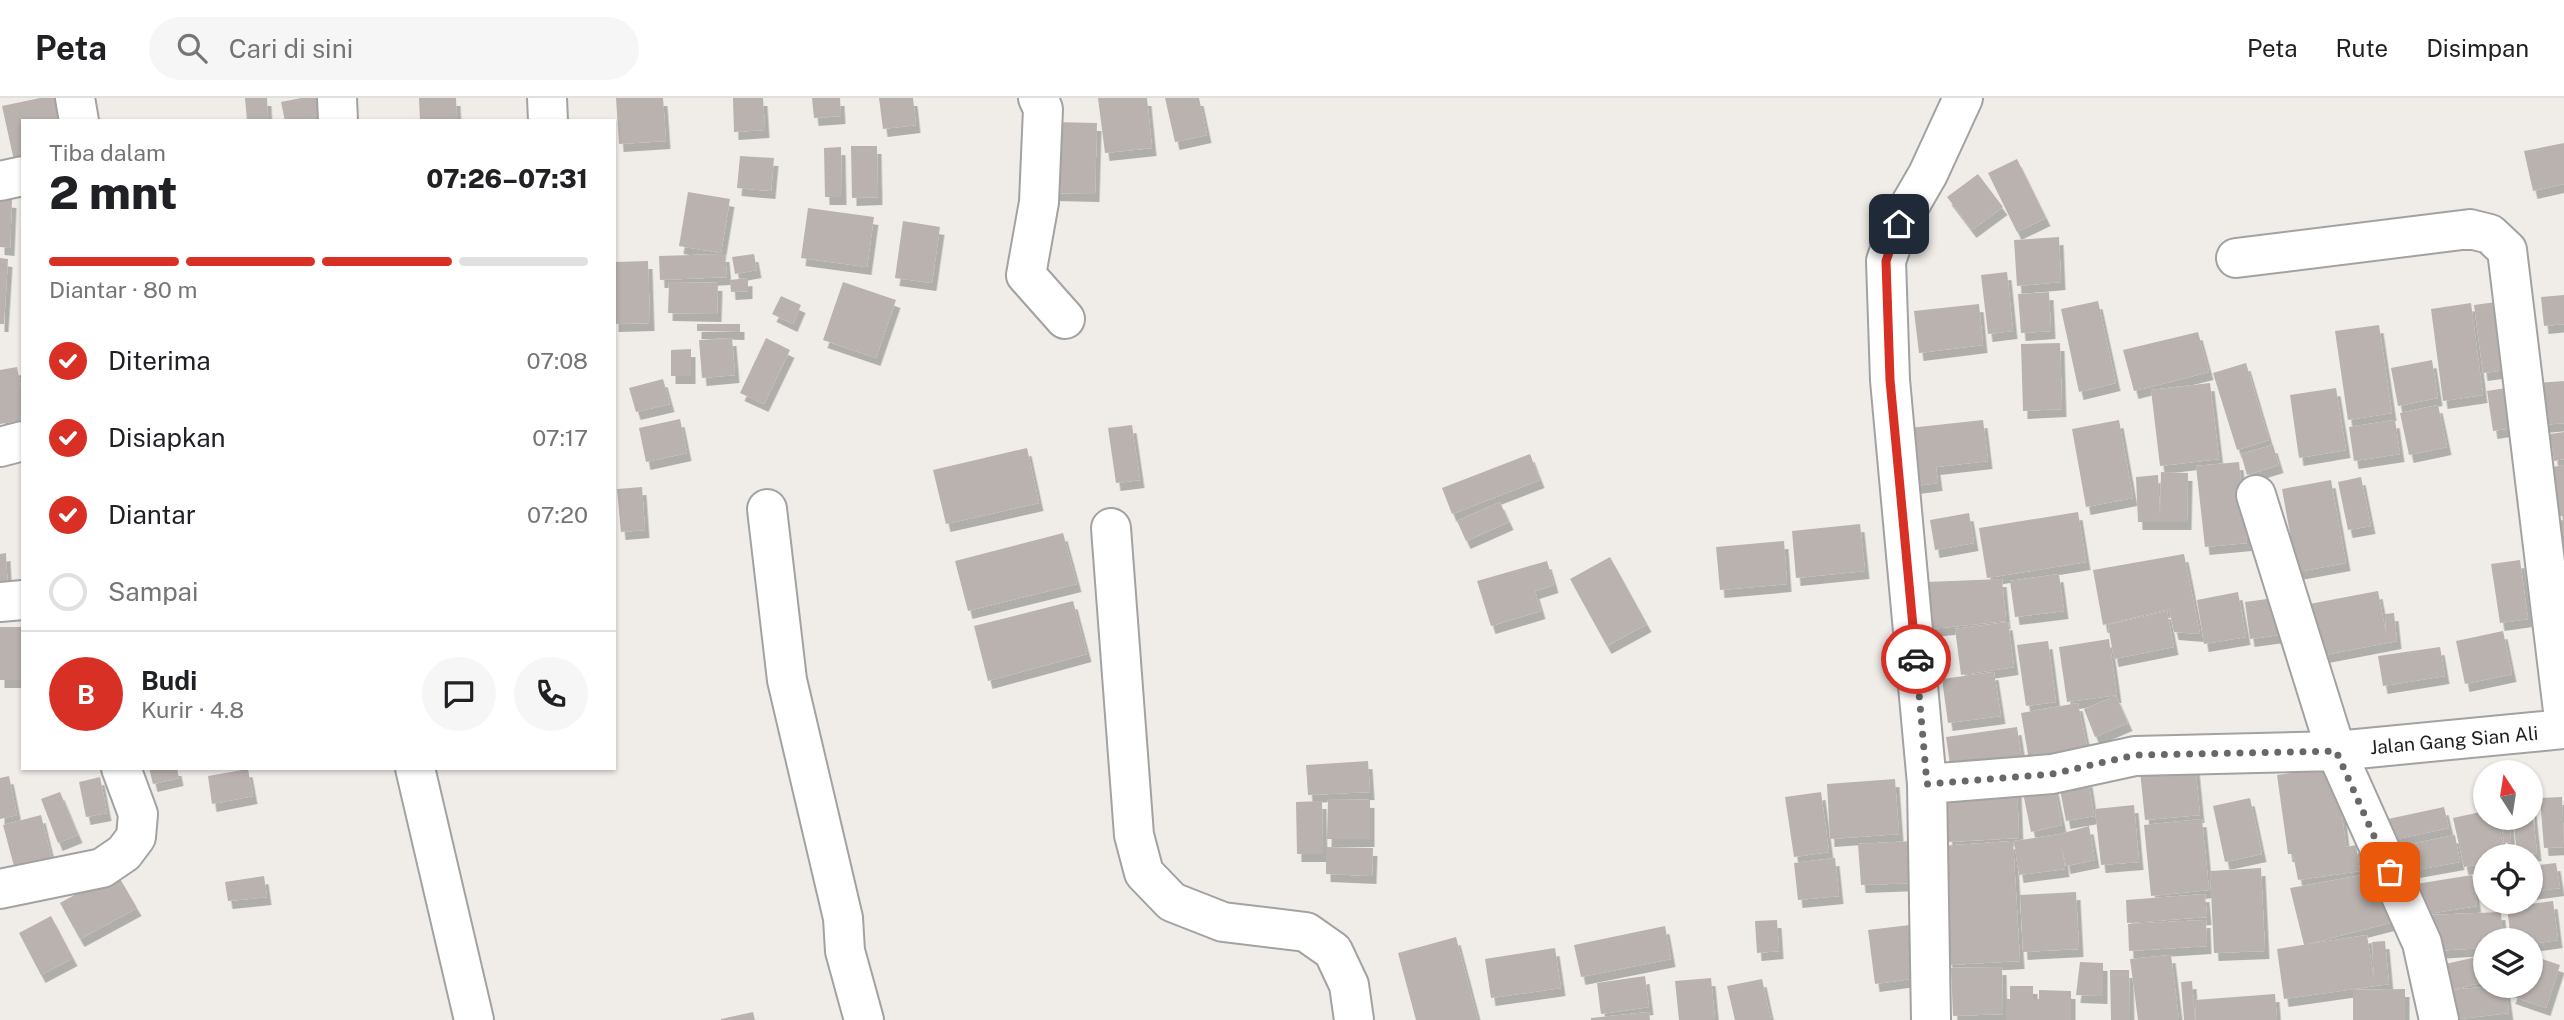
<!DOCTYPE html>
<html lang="id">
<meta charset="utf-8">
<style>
body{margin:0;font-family:"Public Sans",sans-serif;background:#f6f6f6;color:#202124;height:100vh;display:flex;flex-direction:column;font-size:26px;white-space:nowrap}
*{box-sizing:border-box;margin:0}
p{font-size:23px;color:#757577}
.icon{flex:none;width:38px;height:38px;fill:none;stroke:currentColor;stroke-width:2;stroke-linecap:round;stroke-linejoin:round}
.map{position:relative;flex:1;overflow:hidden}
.drawer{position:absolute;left:21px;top:21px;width:595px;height:651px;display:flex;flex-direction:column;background:#fff;border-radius:0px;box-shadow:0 2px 5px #0004}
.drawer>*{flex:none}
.needle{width:46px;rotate:348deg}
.tools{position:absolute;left:2473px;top:662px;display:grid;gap:14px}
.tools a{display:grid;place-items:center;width:70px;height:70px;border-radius:50%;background:#fff;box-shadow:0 2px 5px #0004;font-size:35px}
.pin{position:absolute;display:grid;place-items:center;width:60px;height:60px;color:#fff;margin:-30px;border-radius:14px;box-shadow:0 4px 10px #0006}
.courier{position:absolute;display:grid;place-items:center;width:70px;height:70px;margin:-35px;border:5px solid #d93025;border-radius:50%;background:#fff;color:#222;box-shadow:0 2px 9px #0007}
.summary em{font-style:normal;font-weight:800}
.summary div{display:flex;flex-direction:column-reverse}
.summary{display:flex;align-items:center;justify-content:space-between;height:119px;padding:0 28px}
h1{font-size:46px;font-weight:800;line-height:52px}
.bar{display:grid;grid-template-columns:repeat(4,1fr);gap:10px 7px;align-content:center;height:84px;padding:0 28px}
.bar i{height:9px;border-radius:5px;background:#e0e0e0}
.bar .selected{background:#d93025}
.bar p{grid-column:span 4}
.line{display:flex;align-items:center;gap:18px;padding:0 28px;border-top:2px solid #e0e0e0}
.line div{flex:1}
.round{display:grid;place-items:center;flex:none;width:74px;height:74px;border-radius:37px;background:#f6f6f6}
ol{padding:0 28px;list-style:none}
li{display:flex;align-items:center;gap:21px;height:77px}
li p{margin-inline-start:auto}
li .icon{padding:7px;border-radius:50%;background:#d93025;color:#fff;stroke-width:4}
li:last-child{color:#757577}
li i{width:38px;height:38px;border:4px solid #e0e0e0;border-radius:50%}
header{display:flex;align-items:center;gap:42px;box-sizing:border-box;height:98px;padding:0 35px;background:#fff;border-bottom:2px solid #e0e0e0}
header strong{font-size:33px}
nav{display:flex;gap:38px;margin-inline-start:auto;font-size:24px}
.search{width:490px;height:63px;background:#f6f6f6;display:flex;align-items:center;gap:18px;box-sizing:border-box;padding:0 24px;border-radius:38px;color:#757577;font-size:26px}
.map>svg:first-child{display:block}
.building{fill:#bab2ae;filter:url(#shadow)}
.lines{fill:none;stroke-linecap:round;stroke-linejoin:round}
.minor-casing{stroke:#a2a2a2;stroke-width:42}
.minor{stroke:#fff;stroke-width:38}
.done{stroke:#696867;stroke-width:7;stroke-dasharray:0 12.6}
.route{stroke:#d93025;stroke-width:9}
.labels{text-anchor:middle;stroke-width:5;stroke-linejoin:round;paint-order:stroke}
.street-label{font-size:19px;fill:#212121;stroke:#fff}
</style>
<header>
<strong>Peta</strong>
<div class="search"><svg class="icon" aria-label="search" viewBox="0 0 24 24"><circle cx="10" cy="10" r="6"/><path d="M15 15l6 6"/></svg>Cari di sini</div>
<nav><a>Peta</a><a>Rute</a><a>Disimpan</a></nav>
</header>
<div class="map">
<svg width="2564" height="922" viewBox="0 0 2564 922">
<defs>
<filter id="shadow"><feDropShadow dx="4.5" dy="8" stdDeviation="0" flood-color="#0004"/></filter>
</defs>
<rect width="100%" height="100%" fill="#f0ede9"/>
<!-- building -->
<path class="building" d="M40 0H59L64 23H23V65L15 67 2 8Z
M245 0H267L268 23H247Z
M301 0H325L330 23H285L281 4Z
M419 0H456L457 23H420Z
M616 0H663L666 43 619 46Z
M733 0H763L765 32 734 34Z
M812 0H840L841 18 814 20Z
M879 0H913L916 27 883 31Z
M1098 0H1147L1152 50 1105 55Z
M1165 0H1199L1207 37 1175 44Z
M1053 24 1097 25 1095 96 1051 95Z
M2564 45V86L2533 93 2524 53Z
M851 48H877L878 99 852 100Z
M841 49 842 99H825L824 50Z
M740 58 774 60 771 93 737 90Z
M2017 61 2046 120 2017 134 1988 75Z
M1978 76 2003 109 1972 132 1947 99Z
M688 94 730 101 721 155 679 148Z
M0 101 12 102 10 150 0 149Z
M808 110 874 119 867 169 801 160Z
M903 123 940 129 932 185 895 180Z
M2059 139 2061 184 2017 188 2014 142Z
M725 156 727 179 660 182 659 158Z
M754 156 757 172 735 176 732 159Z
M0 160 8 161 4 226H0Z
M648 163 650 225 614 226V164Z
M2007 174 2013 233 1988 236 1981 177Z
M748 180V193L731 194 730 182Z
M669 184 718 185 717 216 668 215Z
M843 184 896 202 876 260 823 242Z
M2049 194 2051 233 2021 235 2018 196Z
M2564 197V226L2544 228 2541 199Z
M781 198 801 207 793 226 772 216Z
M2511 202 2520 270 2483 275 2474 207Z
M2098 203 2116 285 2079 294 2061 211Z
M2471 205 2483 297 2443 303 2431 211Z
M1979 206 1983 247 1919 255 1914 213Z
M697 226H740V234L697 233Z
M2379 227 2392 315 2348 322 2335 233Z
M2198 234 2209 274 2134 293 2123 252Z
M732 240 735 277 702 280 699 242Z
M766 240 790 252 764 306 740 295Z
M2060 245 2062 311 2023 313 2021 246Z
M691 251V278H671V252Z
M2432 262 2438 300 2398 308 2391 270Z
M2246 265 2269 342 2237 352 2213 275Z
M17 269 23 299V322L0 326V272Z
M663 281 670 306 636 314 629 290Z
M2564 283V325L2541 327 2537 285Z
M2210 285 2219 361 2160 368 2151 292Z
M2519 288 2525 328 2493 333 2487 293Z
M2336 290 2346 352 2299 360 2290 297Z
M2438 307 2447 349 2409 357 2400 315Z
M680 321 687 355 646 364 639 330Z
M1983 322 1988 363 1936 369 1938 385 1915 388 1909 330Z
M2119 322 2133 400 2086 409 2072 331Z
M2395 322 2400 356 2354 363 2349 329Z
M1132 327 1140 382 1116 385 1108 330Z
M2564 334V361L2554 363 2550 336Z
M2273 347 2279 367 2247 377 2241 356Z
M1027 350 1039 405 946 426 933 372Z
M1530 356 1540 382 1452 416 1442 390Z
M2239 364 2247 445 2205 449 2196 368Z
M2564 367V418H2559L2553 369Z
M2161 374 2188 375 2187 424H2138L2136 379 2158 377 2160 417Z
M2361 379 2371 428 2348 432 2338 384Z
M2331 382 2346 465 2297 474 2282 391Z
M642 389 645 432 621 434 617 391Z
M1500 404 1509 424 1466 443 1457 423Z
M2078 414 2086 464 1987 480 1979 430Z
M1969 415 1974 445 1935 452 1930 422Z
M2564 422V455L2557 456 2554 423Z
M1860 426 1865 473 1796 480 1792 433Z
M1063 435 1077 486 968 513 955 463Z
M1784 443 1787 486 1720 492 1716 449Z
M6 455 8 495H0V456Z
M2184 456 2200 536 2174 534 2169 511 2103 527 2093 472Z
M1610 459 1647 526 1607 548 1570 481Z
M2520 462 2528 521 2500 525 2491 466Z
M1547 463 1554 487 1535 493 1541 513 1491 528 1477 483Z
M2059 476 2064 513 2015 519 2010 483Z
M2002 481 2006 523 1931 531 1926 484Z
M2378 493 2386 536 2385 516 2394 515 2397 543 2314 559 2304 507Z
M2238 494 2246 539 2204 546 2197 502Z
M2282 499 2287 536 2250 541 2245 504Z
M1073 503 1087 556 988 583 974 528Z
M2167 513 2174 549 2114 561 2108 527Z
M2008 524 2014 569 1961 577 1955 531Z
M0 529H23V582H0Z
M2503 533 2512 576 2465 586 2456 543Z
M2109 541 2117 597 2067 604 2059 549Z
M2048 543 2056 604 2026 608 2017 547Z
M2440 549 2445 578 2383 588 2378 558Z
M1994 574 2001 618 1948 625 1942 581Z
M2116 598 2128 625 2095 639 2084 611Z
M2078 605 2090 663 2031 674 2021 615Z
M2017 629 2023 669 1952 680 1946 639Z
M1368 663 1370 694 1308 697 1306 667Z
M2195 667 2200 717 2145 722 2140 673Z
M2336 669 2346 749 2356 747 2360 773 2298 782 2293 756H2288L2277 677Z
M149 670H177L179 680 153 686Z
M248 671 253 698 212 706 208 678Z
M9 678 17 717 0 721V680Z
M100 679 107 715 86 719 79 684Z
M1895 681 1899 736 1830 741 1827 686Z
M2088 681 2094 718 2066 723 2059 686Z
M2053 683 2062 727 2031 734 2022 690Z
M2017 688 2019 740 1948 744 1945 691Z
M60 694 78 737 58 745 41 701Z
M1821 694 1829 754 1794 759 1785 699Z
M2562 699 2564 749 2544 750 2540 700Z
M2250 700 2262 756 2225 764 2213 708Z
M1328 701 1370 702V741H1327Z
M1322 703 1323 756H1297L1296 704Z
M2134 707 2139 764 2101 767 2095 711Z
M2444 709 2449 730 2392 742 2388 721Z
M2530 709H2532L2537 755 2517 757 2513 719H2530Z
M2485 713V719H2497L2505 758H2485V765L2464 769 2453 720Z
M41 717 52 762 15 772 3 727Z
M2501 719H2509L2511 744 2504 745Z
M2202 721 2209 792 2151 798 2144 727Z
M2089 728 2095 762 2066 768 2062 749 2065 771 2019 777 2014 743 2060 736Z
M2455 737 2460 764 2404 774 2400 748Z
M1914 743 1915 785 1861 787 1858 746Z
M2013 743 2020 863 1948 867 1941 748Z
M1326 749 1373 750 1372 778 1326 776Z
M1835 760 1839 798 1798 802 1794 765Z
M2556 765 2560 790 2530 794V768Z
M2261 770 2265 853 2214 855 2210 773Z
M116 774 137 810 80 841 60 805Z
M2374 775 2390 825 2304 847 2290 790Z
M2472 777 2477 808 2421 817 2416 786Z
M264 778 267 799 228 803 225 784Z
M2076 794 2079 851 2023 854 2020 797Z
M2205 796 2207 819 2127 825 2126 802Z
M2553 803 2558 842 2530 846V842H2511L2507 809Z
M2501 814 2503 842H2485V850L2432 853 2430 817Z
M51 818 73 860 41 877 19 835Z
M1777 822 1779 853 1757 855 1755 823Z
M2206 822 2207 848 2129 853 2128 826Z
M1918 826 1925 879 1875 886 1868 832Z
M1665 828 1671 861 1581 879 1574 847Z
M2367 837 2374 882 2372 844 2385 843 2389 886 2284 901 2277 851Z
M1456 839 1478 922H1416L1398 855Z
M1555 850 1561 890 1491 900 1485 861Z
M2171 857 2179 922H2138L2130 861Z
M2485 857V884L2451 892 2505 887 2509 915 2451 922 2441 867Z
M2530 857 2560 867 2546 910 2511 898 2515 887H2530Z
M2080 864 2103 865V898L2076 897Z
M2002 869 2003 916 1953 918 1951 870Z
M2110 872H2129L2130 922H2111Z
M1645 878 1649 909 1601 916 1597 885Z
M1711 880 1715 922H1679L1675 883Z
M1762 881 1771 922H1735L1727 888Z
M2192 883 2195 922H2184L2181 884Z
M2010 888H2033V901H2039V892L2071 893V922H2006V901H2010Z
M2405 891V922H2353V892Z
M2275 896 2277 922H2196L2195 902Z
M753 914 755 922H721V921Z
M1649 914 1650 922H1591V920Z"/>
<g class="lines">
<defs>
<path id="minor" d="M75 0 79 23
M337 0 338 23
M547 0 548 23
M1038 0 1043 11 1039 104 1026 177 1065 221
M0 83 23 78
M2236 160 2470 131 2490 136 2507 152 2564 621
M0 349 23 343
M2256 397 2336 653 2422 845 2439 922
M767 411 787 582 843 820 845 853 864 922
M1111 430 1134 737 1144 775 1172 804 1223 824 1306 834 1333 853 1349 887 1354 922
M0 504 23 502
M415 670 474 922
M1927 686 2052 676 2135 658 2336 653 2564 631
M0 791 102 770 124 755 136 739 138 716 121 670
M1931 922 1927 686 1890 282 1886 163 1899 126 1928 76 1963 0"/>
</defs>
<!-- minor casing -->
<use href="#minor" class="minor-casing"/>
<!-- minor -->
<use href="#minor" class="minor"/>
</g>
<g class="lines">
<!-- done -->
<path class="done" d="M1916 561 1927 686 2052 676 2135 657 2336 653 2390 774"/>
<!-- route -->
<path class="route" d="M1899 126 1886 163 1890 282 1916 561"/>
</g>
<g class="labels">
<!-- street labels -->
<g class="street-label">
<text transform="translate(2454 642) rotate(-5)" y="7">Jalan Gang Sian Ali</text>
</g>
</g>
</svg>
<div class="tools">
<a><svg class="needle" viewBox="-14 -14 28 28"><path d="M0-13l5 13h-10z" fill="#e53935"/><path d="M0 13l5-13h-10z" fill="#757577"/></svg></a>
<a><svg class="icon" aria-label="locate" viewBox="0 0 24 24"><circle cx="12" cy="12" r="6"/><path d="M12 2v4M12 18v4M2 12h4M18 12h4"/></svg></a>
<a><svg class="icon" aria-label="layers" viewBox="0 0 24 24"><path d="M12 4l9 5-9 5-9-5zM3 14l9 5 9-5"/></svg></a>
</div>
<div class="pin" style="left:2390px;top:774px;background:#ea580c"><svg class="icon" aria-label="bag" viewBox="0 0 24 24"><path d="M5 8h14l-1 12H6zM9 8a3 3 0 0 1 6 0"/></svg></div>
<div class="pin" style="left:1899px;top:126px;background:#1f2937"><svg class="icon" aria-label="home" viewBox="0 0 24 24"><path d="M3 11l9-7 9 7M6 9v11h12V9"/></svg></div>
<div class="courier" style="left:1916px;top:561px"><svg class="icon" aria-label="car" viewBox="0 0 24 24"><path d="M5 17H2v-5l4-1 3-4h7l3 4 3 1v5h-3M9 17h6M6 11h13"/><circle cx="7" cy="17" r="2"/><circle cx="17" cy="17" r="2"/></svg></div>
<section class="drawer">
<div class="summary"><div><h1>2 mnt</h1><p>Tiba dalam</p></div><em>07:26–07:31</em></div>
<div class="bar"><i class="selected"></i><i class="selected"></i><i class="selected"></i><i></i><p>Diantar · 80 m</p></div>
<ol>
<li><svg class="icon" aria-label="check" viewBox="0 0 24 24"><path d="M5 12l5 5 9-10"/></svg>Diterima<p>07:08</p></li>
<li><svg class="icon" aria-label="check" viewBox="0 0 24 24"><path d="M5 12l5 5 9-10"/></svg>Disiapkan<p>07:17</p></li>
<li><svg class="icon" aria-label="check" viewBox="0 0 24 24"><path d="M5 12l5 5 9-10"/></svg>Diantar<p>07:20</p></li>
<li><i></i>Sampai</li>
</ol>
<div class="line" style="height:126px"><b class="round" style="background:#d93025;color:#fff">B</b><div><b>Budi</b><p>Kurir · 4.8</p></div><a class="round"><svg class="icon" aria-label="chat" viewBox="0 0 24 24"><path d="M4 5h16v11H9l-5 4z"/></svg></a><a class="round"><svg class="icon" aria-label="phone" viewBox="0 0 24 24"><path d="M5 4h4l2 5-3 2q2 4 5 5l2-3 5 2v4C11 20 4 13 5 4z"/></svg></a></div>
</section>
</div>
